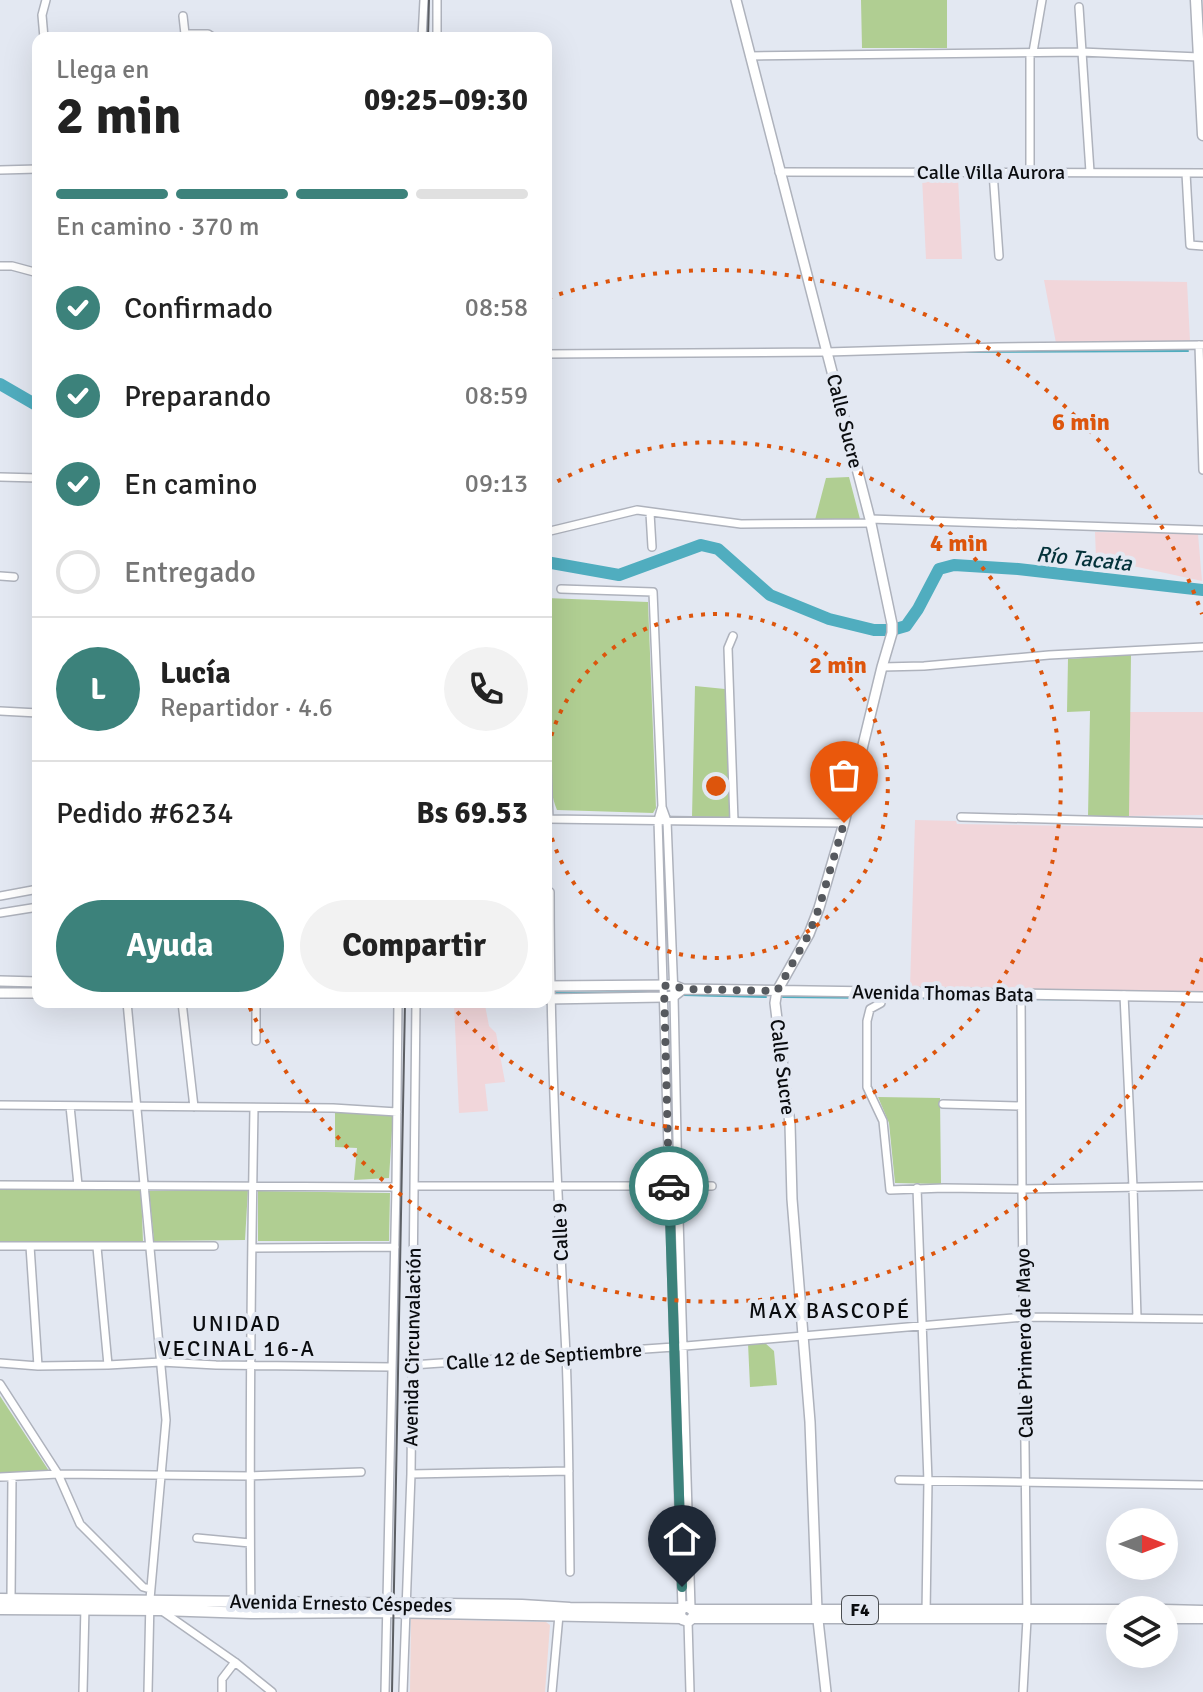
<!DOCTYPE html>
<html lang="es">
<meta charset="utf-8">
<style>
body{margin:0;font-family:Signika,sans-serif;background:#f2f2f2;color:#222;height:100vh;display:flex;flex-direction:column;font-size:30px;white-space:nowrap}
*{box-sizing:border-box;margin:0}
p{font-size:26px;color:#767676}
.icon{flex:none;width:44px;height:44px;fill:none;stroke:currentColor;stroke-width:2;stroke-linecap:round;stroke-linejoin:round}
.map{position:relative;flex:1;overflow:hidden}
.panel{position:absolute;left:32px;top:32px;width:520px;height:976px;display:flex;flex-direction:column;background:#fff;border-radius:16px;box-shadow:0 8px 32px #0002}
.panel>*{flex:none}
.needle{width:52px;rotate:90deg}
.fabs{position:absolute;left:1106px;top:1508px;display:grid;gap:16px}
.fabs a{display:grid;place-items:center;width:72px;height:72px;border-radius:50%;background:#fff;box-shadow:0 8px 32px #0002;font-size:40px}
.pin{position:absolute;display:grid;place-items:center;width:68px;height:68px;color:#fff;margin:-82px -34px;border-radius:50% 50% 50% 0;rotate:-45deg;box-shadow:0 0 8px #0007}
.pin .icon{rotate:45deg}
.courier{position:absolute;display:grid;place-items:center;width:80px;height:80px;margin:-40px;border:6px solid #3c827b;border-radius:50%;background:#fff;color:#222;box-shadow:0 2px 10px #0007}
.overview em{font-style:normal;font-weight:800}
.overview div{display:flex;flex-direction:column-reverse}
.overview{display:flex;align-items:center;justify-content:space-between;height:136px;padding:0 24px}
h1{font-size:52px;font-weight:800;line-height:60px}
.bar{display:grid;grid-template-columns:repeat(4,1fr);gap:12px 8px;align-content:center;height:96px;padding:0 24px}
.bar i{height:10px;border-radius:6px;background:#e0e0e0}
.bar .current{background:#3c827b}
.bar p{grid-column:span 4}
.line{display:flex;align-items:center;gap:20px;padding:0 24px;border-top:2px solid #e0e0e0}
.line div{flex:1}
.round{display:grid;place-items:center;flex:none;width:84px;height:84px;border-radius:42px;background:#f2f2f2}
ol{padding:0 24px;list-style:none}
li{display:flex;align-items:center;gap:24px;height:88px}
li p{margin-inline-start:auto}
li .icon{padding:8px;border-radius:50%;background:#3c827b;color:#fff;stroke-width:4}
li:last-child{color:#767676}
li i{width:44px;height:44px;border:4px solid #e0e0e0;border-radius:50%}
.action{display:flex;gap:16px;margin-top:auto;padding:16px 24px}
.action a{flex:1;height:92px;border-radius:48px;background:#3c827b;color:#fff;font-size:32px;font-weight:800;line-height:92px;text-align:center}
.action a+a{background:#f2f2f2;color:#222}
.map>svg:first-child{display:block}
.commercial{fill:#f1d7d4}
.industrial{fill:#f1d6da}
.green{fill:#b0ce92}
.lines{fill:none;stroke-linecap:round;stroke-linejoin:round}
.stream{stroke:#50adbf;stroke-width:2}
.river{stroke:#50adbf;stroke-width:12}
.minor-casing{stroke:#aeb2bc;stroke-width:10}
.major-casing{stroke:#aeb2bc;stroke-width:12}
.highway-casing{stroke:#aeb2bc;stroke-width:13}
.minor{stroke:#fff;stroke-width:7}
.major{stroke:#fff;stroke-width:9}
.highway{stroke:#fff;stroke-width:10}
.tram{stroke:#5c5f64;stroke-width:2}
.done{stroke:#56595e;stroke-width:8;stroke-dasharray:0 14.4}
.route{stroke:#3c827b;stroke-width:10}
.ring{fill:none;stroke:#dd550c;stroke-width:4;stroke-dasharray:4 8}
.labels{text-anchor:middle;stroke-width:8;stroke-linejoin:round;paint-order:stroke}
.shield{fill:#e3e8f2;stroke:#4b4e53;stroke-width:2}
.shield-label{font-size:18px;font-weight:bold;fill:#0a0c0f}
.street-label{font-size:20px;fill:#0a0c0f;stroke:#e3e8f2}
.water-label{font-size:22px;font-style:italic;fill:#04323a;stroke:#e3e8f2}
.neighbourhood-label{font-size:22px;letter-spacing:2px;fill:#0a0c0f;stroke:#e3e8f2}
.centre{fill:#dd550c;stroke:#e3e8f2;stroke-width:4}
.ring-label{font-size:24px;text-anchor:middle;font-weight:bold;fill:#dd550c;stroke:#e3e8f2;stroke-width:8;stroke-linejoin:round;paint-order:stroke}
</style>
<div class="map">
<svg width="1203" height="1692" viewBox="0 0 1203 1692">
<rect width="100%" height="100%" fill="#e3e8f2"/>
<!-- commercial -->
<path class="commercial" d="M411 1619 546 1622 550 1625 545 1692H410Z"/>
<!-- industrial -->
<path class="industrial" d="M922 177H958L962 259H926Z
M1044 280 1187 282 1190 341 1056 343Z
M1095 532 1198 534 1202 581 1096 558Z
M1129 712H1203V815L1129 816Z
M915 820 956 821 957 824 1203 828V992L910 988Z
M454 1004 485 1005 489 1026 496 1033 505 1082 485 1084 488 1111 459 1113Z"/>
<!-- green -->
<path class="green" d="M861 0H947V48H862Z
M849 477 860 519 815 520 826 478Z
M546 598 648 602 656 808 653 813 557 810C547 787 551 758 551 733L546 728Z
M1131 655 1129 816 1088 817 1090 711 1067 712 1068 659Z
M695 686 725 689 730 817H692Z
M878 1097 940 1098 941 1184 895 1183 889 1123Z
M335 1112 393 1115 389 1178 354 1180 357 1148 335 1147Z
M0 1189H141L143 1242H0Z
M248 1189 245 1240 154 1241 149 1191Z
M258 1191 390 1193 389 1241H258Z
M748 1343H765L774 1351 777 1385 750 1387Z
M0 1396 51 1474H0Z"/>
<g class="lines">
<!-- stream -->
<path class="stream" d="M953 352 1188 351
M556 993 655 992
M683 995 766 997
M783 997 877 998
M886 998 1011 999
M1026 999 1119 1000"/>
<!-- river -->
<path class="river" d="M0 384 38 406
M546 562 619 575 701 545 718 549 770 595 829 619 874 630H892L906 626 918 609 939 569 954 565 1018 569 1203 590"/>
<defs>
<path id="minor" d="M437 0V38
M1079 7 1090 172
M183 16 185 34H208L214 38
M44 38 42 15 46 0
M422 38 424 0
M1033 52 1042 0
M1030 53V172
M750 56 1081 52 1199 57
M0 170 38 169
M779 172 1203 173
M993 172 999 256
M1186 173 1190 245 1203 246
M0 266H12L38 273
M1199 345 1203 470
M546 354 827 352 998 347 1203 345
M0 477 38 478
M650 513 652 547
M870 519 1203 530
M546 532 637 510 741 524 871 523
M0 576 14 577
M561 589 653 592 662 806 658 820 682 1608
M733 636 728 648 734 821
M882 667 924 666 1049 655 1203 647
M0 711 38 713
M546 738 549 819 844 823
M662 807 667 821 674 996 678 1186 691 1608
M961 817 1203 823
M550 892C550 1046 558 1200 566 1354 569 1426 569 1500 570 1572
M0 896 38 889
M0 913 38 907
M882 993 881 1003 870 1009 867 1021V1087L883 1121 890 1190 944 1188 1022 1189 1203 1186
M1021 994 1022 1189 1027 1619 1023 1692
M1124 995 1133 1187 1137 1318
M127 1002 166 1420 150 1599 148 1692
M182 1002 194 1107
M256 1002V1041
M943 1104 1021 1106
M0 1105 333 1108 397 1112
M70 1106 78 1185
M0 1185 396 1187
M414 1186H712
M917 1188 928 1481 926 1614
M0 1246H214
M30 1246 38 1366
M97 1247 108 1365
M253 1248 395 1247
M0 1363 38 1366 108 1365 161 1362 216 1365 392 1367
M412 1365 674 1347 1024 1317 1203 1319
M0 1384 58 1474 80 1524 143 1587 150 1589
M411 1474 569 1471
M0 1477 58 1474 250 1476 361 1472
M899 1480 1203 1485
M197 1538 250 1543
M11 1599 12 1477
M162 1611 235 1662 272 1692
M251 1613C249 1444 251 1276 254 1108
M688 1621 690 1692
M83 1692 85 1606
M222 1692V1679L235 1662
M385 1692 396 1187 398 1002
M403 1692 411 1474 416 1002
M552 1692 559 1615"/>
<path id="major" d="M736 0 870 519 892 624V633L882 667 844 823 819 908 809 934 777 991 775 1003 790 1124 792 1199 810 1422 817 1611 826 1692
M0 981 38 982
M546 986 673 985 683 989 1203 997
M0 993H38
M546 999 664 997 674 996 683 989"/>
<path id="highway" d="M1196 0 1203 135
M0 1599 522 1605 570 1608 681 1609 687 1606 693 1610C695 1615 693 1619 688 1621L682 1619 680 1614 681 1609
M0 1609 160 1610 251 1613 386 1612 681 1618
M693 1610H1125
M1164 1610 1203 1611
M692 1618H1120
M1164 1618H1203"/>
</defs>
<!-- minor casing -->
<use href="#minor" class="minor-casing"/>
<!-- major casing -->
<use href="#major" class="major-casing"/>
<!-- highway casing -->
<use href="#highway" class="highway-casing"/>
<!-- minor -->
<use href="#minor" class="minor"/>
<!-- major -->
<use href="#major" class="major"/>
<!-- highway -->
<use href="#highway" class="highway"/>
<!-- tram -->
<path class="tram" d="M428 38 429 0
M392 1692 405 1002"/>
</g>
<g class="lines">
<!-- done -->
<path class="done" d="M669 1186 664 986 673 985 683 989 777 991 809 934 819 908 844 823"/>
<!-- route -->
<path class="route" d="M669 1186 682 1587"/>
</g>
<!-- distance rings -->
<g class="ring">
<path d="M546 759A172 172 0 1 1 546 813"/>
<path d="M547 487A344 344 0 1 1 449 1002"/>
<path d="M1202 958A516 516 0 0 1 248 1004M548 298A516 516 0 0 1 1202 614"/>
</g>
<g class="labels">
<!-- shield labels -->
<rect class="shield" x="842" y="1596" width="36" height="28" rx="6"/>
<g class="shield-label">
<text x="860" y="1616">F4</text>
</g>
<!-- street labels -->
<g class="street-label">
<text x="991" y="179">Calle Villa Aurora</text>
<text transform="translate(845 421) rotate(76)" y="7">Calle Sucre</text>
<text transform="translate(943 993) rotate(1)" y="7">Avenida Thomas Bata</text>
<text transform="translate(783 1067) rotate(83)" y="7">Calle Sucre</text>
<text transform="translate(560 1232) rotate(-92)" y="7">Calle 9</text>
<text transform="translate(1024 1343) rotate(-91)" y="7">Calle Primero de Mayo</text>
<text transform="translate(412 1347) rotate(-89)" y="7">Avenida Circunvalación</text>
<text transform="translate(544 1356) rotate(-4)" y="7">Calle 12 de Septiembre</text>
<text transform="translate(341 1603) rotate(1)" y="7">Avenida Ernesto Céspedes</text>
</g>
<!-- water labels -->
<g class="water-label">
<text transform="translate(1084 558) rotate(6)" y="8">Río Tacata</text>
</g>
<!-- neighbourhood labels -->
<g class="neighbourhood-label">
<text x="830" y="1318">MAX BASCOPÉ</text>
<text x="237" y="1331">UNIDAD<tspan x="237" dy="25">VECINAL 16-A</tspan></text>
</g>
</g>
<circle cx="716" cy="786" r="12" class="centre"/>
<g class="ring-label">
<text x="1081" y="430">6 min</text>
<text x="959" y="551">4 min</text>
<text x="838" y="673">2 min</text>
</g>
</svg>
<div class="fabs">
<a><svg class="needle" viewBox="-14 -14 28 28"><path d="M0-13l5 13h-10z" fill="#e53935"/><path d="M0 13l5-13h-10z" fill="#767676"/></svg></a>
<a><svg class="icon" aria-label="layers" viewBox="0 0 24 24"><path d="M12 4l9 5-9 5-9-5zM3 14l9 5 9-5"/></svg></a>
</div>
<div class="pin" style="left:844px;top:823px;background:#ea580c"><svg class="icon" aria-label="bag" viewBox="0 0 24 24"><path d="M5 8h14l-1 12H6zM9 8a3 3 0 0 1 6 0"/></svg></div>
<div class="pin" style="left:682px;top:1587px;background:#1f2937"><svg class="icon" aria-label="home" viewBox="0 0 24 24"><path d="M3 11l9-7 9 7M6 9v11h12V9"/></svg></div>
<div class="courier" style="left:669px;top:1186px"><svg class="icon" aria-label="car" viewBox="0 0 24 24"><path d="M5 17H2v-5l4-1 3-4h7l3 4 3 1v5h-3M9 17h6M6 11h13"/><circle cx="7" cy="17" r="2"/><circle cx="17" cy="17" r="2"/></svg></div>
<section class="panel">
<div class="overview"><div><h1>2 min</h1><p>Llega en</p></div><em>09:25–09:30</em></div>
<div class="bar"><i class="current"></i><i class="current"></i><i class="current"></i><i></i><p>En camino · 370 m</p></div>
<ol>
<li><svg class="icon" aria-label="check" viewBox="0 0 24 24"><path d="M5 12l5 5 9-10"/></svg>Confirmado<p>08:58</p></li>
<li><svg class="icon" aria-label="check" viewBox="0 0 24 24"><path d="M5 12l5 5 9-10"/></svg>Preparando<p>08:59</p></li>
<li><svg class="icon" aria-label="check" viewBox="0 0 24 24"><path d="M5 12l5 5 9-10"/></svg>En camino<p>09:13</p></li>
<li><i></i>Entregado</li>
</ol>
<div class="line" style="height:144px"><b class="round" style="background:#3c827b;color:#fff">L</b><div><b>Lucía</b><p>Repartidor · 4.6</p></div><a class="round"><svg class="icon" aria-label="phone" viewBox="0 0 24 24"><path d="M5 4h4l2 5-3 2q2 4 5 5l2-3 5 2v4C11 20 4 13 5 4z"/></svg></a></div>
<div class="line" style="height:104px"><div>Pedido #6234</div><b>Bs 69.53</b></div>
<div class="action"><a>Ayuda</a><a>Compartir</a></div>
</section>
</div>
